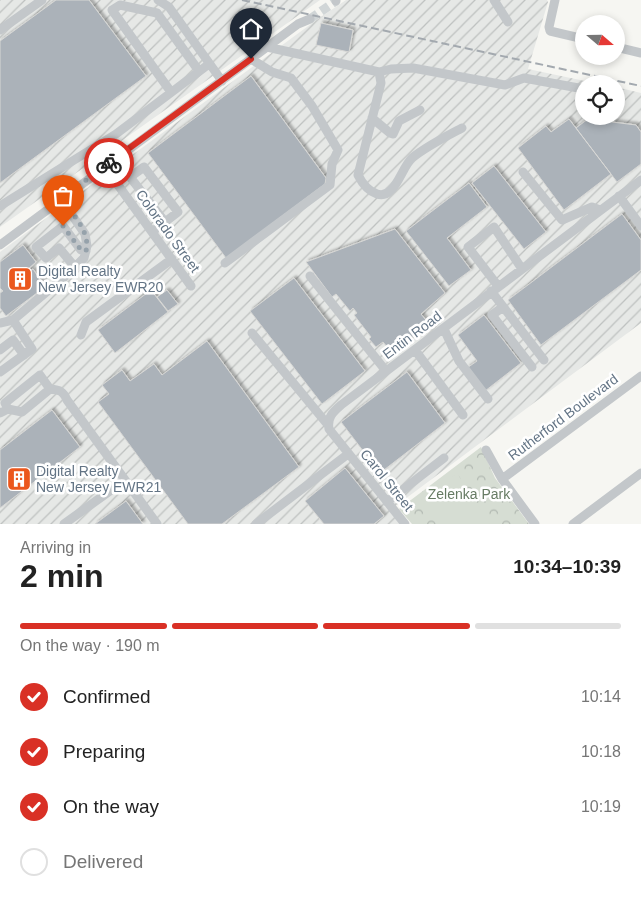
<!DOCTYPE html>
<meta charset="utf-8">
<style>
body{margin:0;font-family:Helvetica,sans-serif;background:#f2f2f2;color:#222;height:100vh;display:flex;flex-direction:column;font-size:19px;white-space:nowrap}
*{box-sizing:border-box;margin:0}
p{font-size:16px;color:#767676}
.icon{flex:none;width:28px;height:28px;fill:none;stroke:currentColor;stroke-width:2;stroke-linecap:round;stroke-linejoin:round}
.map{position:relative;height:524px;overflow:hidden}
.side{display:flex;flex-direction:column;background:#fff;flex:1}
.side>*{flex:none}
.needle{width:32px;rotate:110deg}
.buttons{position:absolute;left:575px;top:15px;display:grid;gap:10px}
.buttons a{display:grid;place-items:center;width:50px;height:50px;border-radius:50%;background:#fff;box-shadow:0 2px 8px #0003;font-size:25px}
.pin{position:absolute;display:grid;place-items:center;width:42px;height:42px;color:#fff;margin:-51px -21px;border-radius:50% 50% 50% 0;rotate:-45deg;box-shadow:0 0 5px #0007}
.pin .icon{rotate:45deg}
.courier{position:absolute;display:grid;place-items:center;width:50px;height:50px;margin:-25px;border:4px solid #d93025;border-radius:50%;background:#fff;color:#222;box-shadow:0 1px 6px #0007}
.head em{font-style:normal;font-weight:600}
.head div{display:flex;flex-direction:column-reverse}
.head{display:flex;align-items:center;justify-content:space-between;height:85px;padding:0 20px}
h1{font-size:32px;font-weight:600;line-height:38px}
.bar{display:grid;grid-template-columns:repeat(4,1fr);gap:8px 5px;align-content:center;height:60px;padding:0 20px}
.bar i{height:6px;border-radius:4px;background:#e0e0e0}
.bar .current{background:#d93025}
.bar p{grid-column:span 4}
ol{padding:0 20px;list-style:none}
li{display:flex;align-items:center;gap:15px;height:55px}
li p{margin-inline-start:auto}
li .icon{padding:5px;border-radius:50%;background:#d93025;color:#fff;stroke-width:4}
li:last-child{color:#767676}
li i{width:28px;height:28px;border:2px solid #e0e0e0;border-radius:50%}
.map>svg:first-child{display:block}
.industrial{fill:url(#industrial-furrows)}
.park{fill:url(#park-crowns)}
.garden{fill:#d6ddd3}
.building{fill:#abb2b9;stroke:#d7d7d5;filter:url(#shadow)}
.lines{fill:none;stroke-linecap:round;stroke-linejoin:round}
.minor-tunnel{stroke:#d1d6d7;stroke-width:9;stroke-dasharray:9 4.5;stroke-linecap:butt}
.minor{stroke:#c3c7ca;stroke-width:9}
.rail{stroke:#a3a9af;stroke-width:2;stroke-dasharray:8 4;stroke-linecap:butt}
.done{stroke:#96a2ab;stroke-width:5;stroke-dasharray:0 9}
.route{stroke:#d93025;stroke-width:6}
.labels{text-anchor:middle;stroke-width:5;stroke-linejoin:round;paint-order:stroke}
.street-label{font-size:14px;fill:#637485;stroke:#fff}
.poi-label{font-size:14px;fill:#637485;stroke:#fff;text-anchor:start}
.park-label{font-size:14px;fill:#667b63;stroke:#fff}
</style>
<div class="map">
<svg width="641" height="524" viewBox="0 0 641 524">
<defs>
<pattern id="industrial-furrows" width="10" height="10" patternUnits="userSpaceOnUse" patternTransform="scale(1.25)"><rect width="10" height="10" fill="#e6e8e6"/><path d="M-1 1l2-2M0 10L10 0M9 11l2-2" fill="none" stroke="#bec1c0"/></pattern>
<pattern id="park-crowns" width="20" height="18" patternUnits="userSpaceOnUse" patternTransform="scale(1.25)"><rect width="20" height="18" fill="#d6ddd3"/><path d="M2 6a3 3 0 1 1 6 0M12 15a3 3 0 1 1 6 0" fill="none" stroke="#b1b8b1"/></pattern>
<filter id="shadow"><feDropShadow dx="2.5" dy="-2.5" stdDeviation="1" flood-color="#0004"/></filter>
</defs>
<rect width="100%" height="100%" fill="#f6f6f2"/>
<!-- industrial -->
<path class="industrial" d="M0 0H320L0 227Z
M346 0H547L548 2 528 69 599 84H584V116H616V87L641 93V323L393 508 403 524H0V252L315 21Z"/>
<!-- park -->
<path class="park" d="M481 447 495 478 529 524H412L399 509Z"/>
<!-- garden -->
<path class="garden" d="M457 473 490 524H437L421 499Z"/>
<!-- building -->
<path class="building" d="M56 0H89L146 76 0 183V41Z
M321 23 353 30 349 52 316 45Z
M251 76 326 178 325 184 226 258 148 153Z
M569 119 611 174 564 210 518 148 546 126 551 132Z
M588 119 636 125 641 132V164L617 182 576 128Z
M494 166 546 232 524 249 472 183Z
M469 183 487 207 447 238 471 270 449 286 406 231Z
M622 214 641 240V270L541 345 508 300Z
M395 229 445 293 421 314 429 324 392 353 383 342 376 347 369 339 371 337 354 315 357 313 353 308 350 311 336 294 332 297 306 262Z
M23 245 36 262 28 269 30 271 33 269 45 287 6 316 0 308V293L3 291 0 288V262Z
M294 278 365 371 322 404 250 311Z
M151 290 168 312 115 353 98 330Z
M167 290 178 304 168 311 157 297Z
M484 315 521 363 485 391 467 368 477 361 458 335Z
M207 341 299 467 222 524H188L98 402 109 394 102 385 122 370 130 381 154 364 162 375Z
M407 372 445 423 380 473 341 422Z
M52 410 80 447 0 508V450Z
M345 468 384 516 374 524H324L305 501Z
M126 501 143 524H95Z"/>
<g class="lines">
<!-- minor-tunnel -->
<path class="minor-tunnel" d="M310 19 336 1"/>
<!-- minor -->
<path class="minor" d="M158 0 169 7 222 81
M494 0 508 22
M555 0 549 27 550 31 584 39
M336 1V0
M0 30 42 0
M267 47 379 72 381 83 358 175C362 183 368 191 377 194 395 200 401 168 412 158 427 146 445 137 462 128
M616 47 641 53
M379 72 391 69 413 68 505 85 524 78 584 89
M171 92 112 10 120 5 157 13 199 71
M372 118 390 133 393 134 399 121 420 110
M105 167 191 286
M523 172 562 220 592 207 600 210
M619 196 641 226
M0 206 116 134 209 64
M152 232 178 212 144 167 130 177 165 222
M0 245 298 24 310 19
M225 263 330 185 332 164 338 150 312 106 291 78 272 72 251 59
M75 267 59 248 46 258 36 247 63 226 81 250 86 251
M310 276 386 371
M498 286 468 247 494 227 522 269
M491 291 544 360
M503 307 492 315 532 367
M13 320 69 273 84 258 87 246 85 234 61 199
M0 323 13 320 32 349 0 372
M444 329 459 361 488 399
M252 333 328 425
M81 335 86 322 172 259
M0 350 13 340 24 355
M415 350 463 415
M50 389C60 390 63 391 67 400L157 524
M0 413 8 409 22 412 50 389 40 375 5 403 8 409
M486 450 502 479 535 524
M502 479 641 376
M387 502 444 458
M64 524 125 480
M256 524 348 454
M405 524 329 429C327 417 333 412 341 405L641 180
M573 524 641 473"/>
<!-- rail -->
<path class="rail" d="M242 0 641 86"/>
</g>
<g class="lines">
<!-- done -->
<path class="done" d="M63 226 81 250 86 251C91 232 72 213 61 199L109 163"/>
<!-- route -->
<path class="route" d="M109 163 251 59"/>
</g>
<!-- icons -->
<defs>
<symbol id="building-square" viewBox="-11 -11 22 22"><rect x="-9" y="-9" width="18" height="18" rx="4" fill="#eb571d" stroke="#fff"/><path d="M-4-6H4V6H1V3H-1V6H-4ZM-2.5-4.3h1.7v1.8h-1.7ZM.8-4.3h1.7v1.8H.8ZM-2.5-1h1.7V.8h-1.7ZM.8-1h1.7V.8H.8Z" fill="#fff"/></symbol>
</defs>
<g fill-rule="evenodd">
<use href="#building-square" x="6" y="265" width="28" height="28"/>
<use href="#building-square" x="5" y="465" width="28" height="28"/>
</g>
<g class="labels">
<!-- street labels -->
<g class="street-label">
<text transform="translate(168 231) rotate(54)" y="5">Colorado Street</text>
<text transform="translate(412 335) rotate(-37)" y="5">Entin Road</text>
<text transform="translate(563 417) rotate(-37)" y="5">Rutherford Boulevard</text>
<text transform="translate(387 480) rotate(51)" y="5">Carol Street</text>
</g>
<!-- poi labels -->
<g class="poi-label">
<text x="38" y="276">Digital Realty<tspan x="38" dy="16">New Jersey EWR20</tspan></text>
<text x="36" y="476">Digital Realty<tspan x="36" dy="16">New Jersey EWR21</tspan></text>
</g>
<!-- park labels -->
<g class="park-label">
<text x="469" y="499">Zelenka Park</text>
</g>
</g>
</svg>
<div class="buttons">
<a><svg class="needle" viewBox="-14 -14 28 28"><path d="M0-13l5 13h-10z" fill="#e53935"/><path d="M0 13l5-13h-10z" fill="#767676"/></svg></a>
<a><svg class="icon" aria-label="locate" viewBox="0 0 24 24"><circle cx="12" cy="12" r="6"/><path d="M12 2v4M12 18v4M2 12h4M18 12h4"/></svg></a>
</div>
<div class="pin" style="left:63px;top:226px;background:#ea580c"><svg class="icon" aria-label="bag" viewBox="0 0 24 24"><path d="M5 8h14l-1 12H6zM9 8a3 3 0 0 1 6 0"/></svg></div>
<div class="pin" style="left:251px;top:59px;background:#1f2937"><svg class="icon" aria-label="home" viewBox="0 0 24 24"><path d="M3 11l9-7 9 7M6 9v11h12V9"/></svg></div>
<div class="courier" style="left:109px;top:163px"><svg class="icon" aria-label="bike" viewBox="0 0 24 24"><circle cx="6" cy="16" r="4"/><circle cx="18" cy="16" r="4"/><path d="M6 16l4-8h5l3 8M10 8l3 8H6M13 5h3"/></svg></div>
</div>
<section class="side">
<div class="head"><div><h1>2 min</h1><p>Arriving in</p></div><em>10:34–10:39</em></div>
<div class="bar"><i class="current"></i><i class="current"></i><i class="current"></i><i></i><p>On the way · 190 m</p></div>
<ol>
<li><svg class="icon" aria-label="check" viewBox="0 0 24 24"><path d="M5 12l5 5 9-10"/></svg>Confirmed<p>10:14</p></li>
<li><svg class="icon" aria-label="check" viewBox="0 0 24 24"><path d="M5 12l5 5 9-10"/></svg>Preparing<p>10:18</p></li>
<li><svg class="icon" aria-label="check" viewBox="0 0 24 24"><path d="M5 12l5 5 9-10"/></svg>On the way<p>10:19</p></li>
<li><i></i>Delivered</li>
</ol>
</section>
